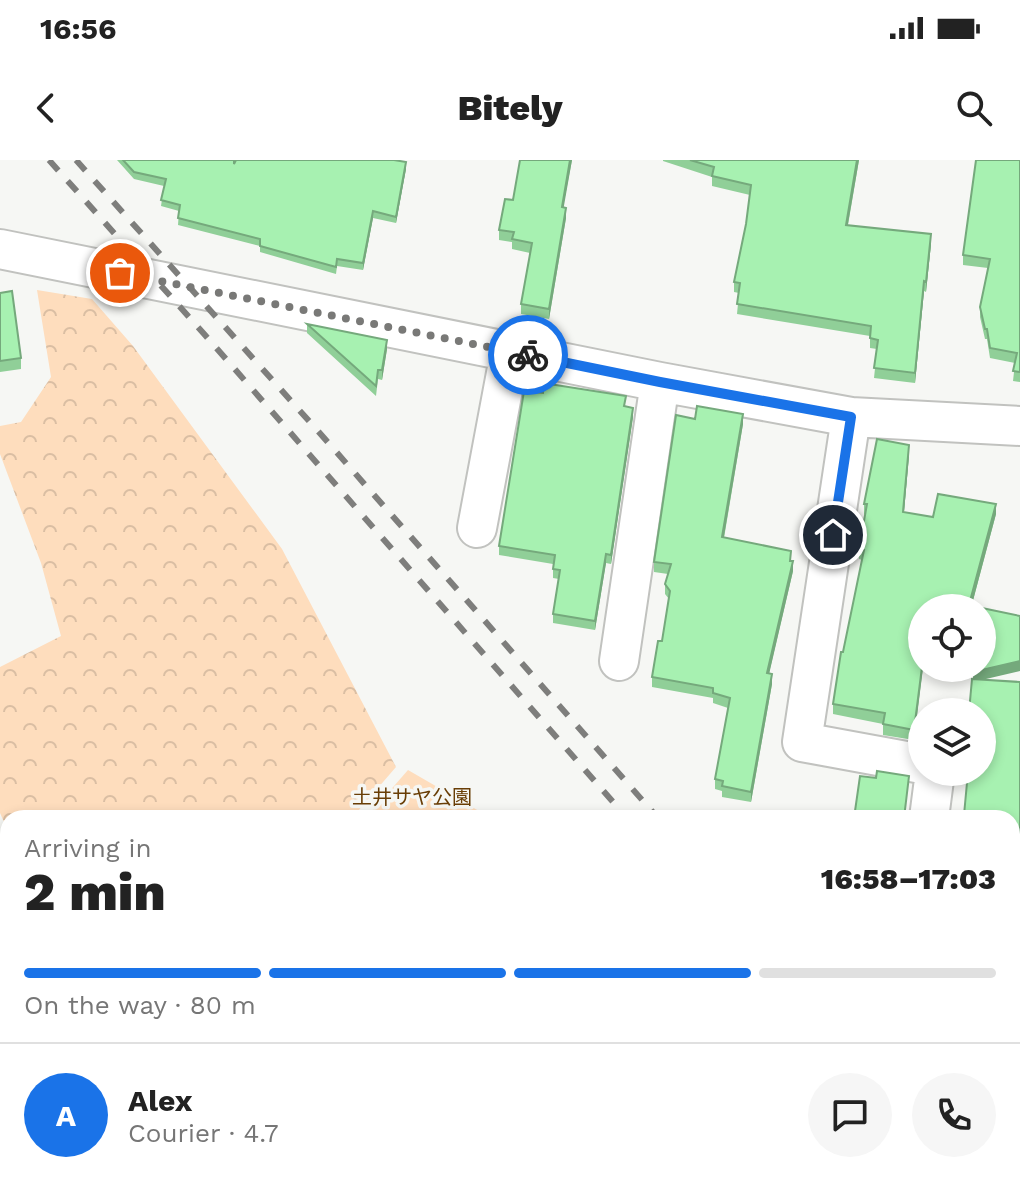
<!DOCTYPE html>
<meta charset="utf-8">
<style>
body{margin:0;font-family:"Work Sans","Noto Sans JP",sans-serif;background:#f6f6f6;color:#222;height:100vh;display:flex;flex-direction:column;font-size:30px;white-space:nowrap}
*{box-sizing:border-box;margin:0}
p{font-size:26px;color:#767676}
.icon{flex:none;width:44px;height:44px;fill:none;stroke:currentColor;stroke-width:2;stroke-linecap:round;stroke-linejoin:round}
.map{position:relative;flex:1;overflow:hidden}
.drawer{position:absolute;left:0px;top:650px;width:1020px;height:394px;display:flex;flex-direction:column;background:#fff;border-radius:24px 24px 0 0;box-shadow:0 4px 12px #0003}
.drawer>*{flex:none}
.fabs{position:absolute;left:908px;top:434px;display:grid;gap:16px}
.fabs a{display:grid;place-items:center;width:88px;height:88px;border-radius:50%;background:#fff;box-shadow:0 4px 12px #0003;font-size:40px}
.pin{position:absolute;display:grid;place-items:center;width:68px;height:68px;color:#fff;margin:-34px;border:4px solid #fff;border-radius:50%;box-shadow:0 2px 8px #0007}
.courier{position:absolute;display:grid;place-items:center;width:80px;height:80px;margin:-40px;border:6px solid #1a73e8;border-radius:50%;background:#fff;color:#222;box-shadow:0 2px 10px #0007}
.summary em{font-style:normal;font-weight:800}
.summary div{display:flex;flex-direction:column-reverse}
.summary{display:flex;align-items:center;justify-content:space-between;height:136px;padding:0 24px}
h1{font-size:52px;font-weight:800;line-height:60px}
.bar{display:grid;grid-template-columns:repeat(4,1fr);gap:12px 8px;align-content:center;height:96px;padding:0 24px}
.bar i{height:10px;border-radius:6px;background:#e0e0e0}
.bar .on{background:#1a73e8}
.bar p{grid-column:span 4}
.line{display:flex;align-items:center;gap:20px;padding:0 24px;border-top:2px solid #e0e0e0}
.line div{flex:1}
.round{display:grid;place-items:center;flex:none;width:84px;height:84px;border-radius:42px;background:#f6f6f6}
.status{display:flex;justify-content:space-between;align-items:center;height:56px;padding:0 40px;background:#fff;direction:ltr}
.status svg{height:22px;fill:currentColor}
header{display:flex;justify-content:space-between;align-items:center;height:104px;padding:0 24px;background:#fff;font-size:36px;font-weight:800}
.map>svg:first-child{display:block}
.forest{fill:url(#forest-crowns)}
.green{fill:#feddbd}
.water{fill:#6de3c7}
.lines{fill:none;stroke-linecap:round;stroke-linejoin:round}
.minor-casing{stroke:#c1c2bf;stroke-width:42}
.major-casing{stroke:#867118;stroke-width:48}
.minor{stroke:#fff;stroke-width:38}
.major{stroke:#d0bd6b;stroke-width:44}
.rail{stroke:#7e7e7c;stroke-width:6;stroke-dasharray:14 14;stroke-linecap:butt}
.wall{fill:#90cf98}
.shaded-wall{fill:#75a97c}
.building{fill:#a7f1b1;stroke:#75a97c;stroke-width:2}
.done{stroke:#797977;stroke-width:8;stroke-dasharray:0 14.4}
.route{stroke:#1a73e8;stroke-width:10}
.labels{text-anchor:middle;stroke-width:7;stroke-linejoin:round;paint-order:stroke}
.park-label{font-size:20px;fill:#693e06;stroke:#f6f7f4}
</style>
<div class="status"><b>16:56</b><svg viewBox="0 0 49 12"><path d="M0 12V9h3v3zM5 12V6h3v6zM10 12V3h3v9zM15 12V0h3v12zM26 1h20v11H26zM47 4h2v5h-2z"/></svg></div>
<header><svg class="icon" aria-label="back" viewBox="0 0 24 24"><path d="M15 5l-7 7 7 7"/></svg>Bitely<svg class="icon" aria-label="search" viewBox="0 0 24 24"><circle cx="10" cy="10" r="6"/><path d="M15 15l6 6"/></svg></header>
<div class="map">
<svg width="1020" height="1043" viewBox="0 0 1020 1043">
<defs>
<pattern id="forest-crowns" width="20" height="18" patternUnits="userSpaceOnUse" patternTransform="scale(2)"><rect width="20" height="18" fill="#feddbd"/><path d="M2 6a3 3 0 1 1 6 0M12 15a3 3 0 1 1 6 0" fill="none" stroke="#dabea3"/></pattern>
</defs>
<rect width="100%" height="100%" fill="#f6f7f4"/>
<!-- forest -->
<path class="forest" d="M37 130 92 139 133 186 282 389 396 607 352 658H8V671L0 653V507L61 476 41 403 0 294V266L21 262 51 217Z"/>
<!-- green -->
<path class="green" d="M408 610 491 658H366Z
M1012 826 1020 828V935L1012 934Z"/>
<!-- water -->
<path class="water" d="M0 902H3L8 906V1036H77L80 1043H0Z"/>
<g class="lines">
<defs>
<path id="minor" d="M0 89 660 222 851 257 1020 266
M851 257 802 582 922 604
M477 368 510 192
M619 501 660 222
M929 658 935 612
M536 1036 540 1043
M780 1036 786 1043
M345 1043 358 1036"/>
<path id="major" d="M0 714 8 731
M144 1036 147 1043"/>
</defs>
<!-- minor casing -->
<use href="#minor" class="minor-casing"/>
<!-- major casing -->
<use href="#major" class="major-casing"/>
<!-- minor -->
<use href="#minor" class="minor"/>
<!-- major -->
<use href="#major" class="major"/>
<!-- rail -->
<path class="rail" d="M49 0 205 175 627 658
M76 0 317 270 658 658
M959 1036 965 1043
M990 1036 996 1043"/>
</g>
<!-- wall -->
<path class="wall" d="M117 0H235L406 9 396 63 373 58 363 110 337 106 336 114 260 92V86L178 65 179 51 161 46 164 26 134 19Z
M520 0H572L563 47 566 58 549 159 521 154V144L530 93 512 89V82L499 80V70L513 40Z
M663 0H859L848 65 931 84 926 132 924 131 915 223 874 218 877 189 870 188V176L737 154 739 133 734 132V122L746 64 750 35 712 26V17L663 1Z
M1020 0V222L1013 221 1015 203 990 198 987 179H985L980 157V147L988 108 963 105V95Z
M0 133 21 198V209L0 212Z
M307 164 387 189 382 220 378 219 376 236 307 173Z
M626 246 633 257 611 404 606 403 595 470 553 463V454L559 419 553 418V404L499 395V386Z
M695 259 743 264 724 378 791 401 793 411 769 513 772 524 751 642 722 637V631L715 629V619L728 548 713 543V538L652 527V517L662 481 669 439 665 434V424L668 414 654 412V402Z
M909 295 904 352 933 357 996 354 971 448H922L914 580 883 575V564L833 554V544L862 400 859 399V389L865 355 864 354V344Z
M984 520 1020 522V715L1012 714V658Z
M198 1036H265L268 1043H200Z
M584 1036H742L745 1043H587Z"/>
<!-- shaded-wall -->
<path class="shaded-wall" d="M570 0H572L562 57V47Z
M857 0H859L846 75V65Z
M406 2V9L396 63V57Z
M566 48V58L549 159V149Z
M373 51V58L363 110V103Z
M931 74V84L926 132V122Z
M924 121V131L915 223V213Z
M387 180V189L382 220V210Z
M633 248V257L611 404V395Z
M743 254V264L722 388V377Z
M909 285V295L903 363V352Z
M996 344V354L971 448H969Z
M606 394V403L595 470V461Z
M793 401V411L767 523V513Z
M1020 501V511L973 522V512Z
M922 508H923L914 580V570Z
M772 514V524L751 642V632Z"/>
<!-- building -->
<path class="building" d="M123 0H234V4L236 0H394L406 2 396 57 373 51 363 103 337 99 336 107 260 86V79L178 58 180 45 161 40 166 19 134 12Z
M520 0H570L562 47 566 48 549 149 521 144 532 83 512 79 514 72 499 70 505 39 513 40Z
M690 0H857L846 65 931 74 926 122 924 121 915 213 874 208 878 180 870 178 871 166 737 144 740 123 734 122 746 64 751 25 712 16 714 7Z
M976 0H1020V212L1013 211 1017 193 990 188 987 169H985L980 147 990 99 963 95Z
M12 131 21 198 0 201V133Z
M307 164 387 180 382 210H378L376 226Z
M543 223 626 236 624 246 633 248 611 395 606 394 595 461 553 454 560 410 553 409 555 395 499 386 524 231 543 233Z
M697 246 743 254 722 377 791 391 790 401H793L767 513 772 514 751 632 722 626 723 621 715 619 730 538 713 533V528L652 517 658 481H662L670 431 665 424 671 404 654 402 676 255 695 259Z
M877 279 909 285 903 352 933 357 938 334 996 344 969 445 930 441 929 448H922V507L914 570 883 564 885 553 833 544 841 492H843L864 390 859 389 867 344H864Z
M982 448 1020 456V501L973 512V508H982Z
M972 519 1020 522V704H1012V658H960V655H964L968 612H982V552H969Z
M877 611 909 616 904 658H854L860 616 876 618Z
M201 1036H265L268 1043H204Z
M376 1036H516L519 1043H370Z
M589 1036H742L745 1043H592Z"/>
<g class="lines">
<!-- done -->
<path class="done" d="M120 113 528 195"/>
<!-- route -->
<path class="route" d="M528 195 660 222 851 257 833 375"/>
</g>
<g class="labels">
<!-- park labels -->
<g class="park-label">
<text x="412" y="644">土井サヤ公園</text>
</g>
</g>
</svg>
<div class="fabs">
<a><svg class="icon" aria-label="locate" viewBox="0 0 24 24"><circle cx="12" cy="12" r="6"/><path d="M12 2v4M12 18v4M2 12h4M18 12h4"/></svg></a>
<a><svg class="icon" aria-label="layers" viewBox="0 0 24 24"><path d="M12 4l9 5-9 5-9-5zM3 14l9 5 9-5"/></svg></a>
</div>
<div class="pin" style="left:120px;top:113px;background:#ea580c"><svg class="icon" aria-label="bag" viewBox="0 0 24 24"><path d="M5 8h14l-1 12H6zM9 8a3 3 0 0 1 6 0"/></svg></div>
<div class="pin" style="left:833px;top:375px;background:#1f2937"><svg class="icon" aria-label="home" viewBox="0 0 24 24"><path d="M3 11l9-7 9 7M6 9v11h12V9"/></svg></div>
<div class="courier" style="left:528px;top:195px"><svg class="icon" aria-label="bike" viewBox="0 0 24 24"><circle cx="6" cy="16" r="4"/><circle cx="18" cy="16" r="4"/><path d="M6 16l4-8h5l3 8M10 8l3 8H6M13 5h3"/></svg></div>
<section class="drawer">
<div class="summary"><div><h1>2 min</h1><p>Arriving in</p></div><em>16:58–17:03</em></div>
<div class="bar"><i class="on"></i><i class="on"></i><i class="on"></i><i></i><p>On the way · 80 m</p></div>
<div class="line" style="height:144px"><b class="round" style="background:#1a73e8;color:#fff">A</b><div><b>Alex</b><p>Courier · 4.7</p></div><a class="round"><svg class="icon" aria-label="chat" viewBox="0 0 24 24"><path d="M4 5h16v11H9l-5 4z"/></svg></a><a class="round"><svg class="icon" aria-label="phone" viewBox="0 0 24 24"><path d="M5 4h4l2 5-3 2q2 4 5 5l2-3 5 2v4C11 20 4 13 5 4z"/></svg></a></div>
</section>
</div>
